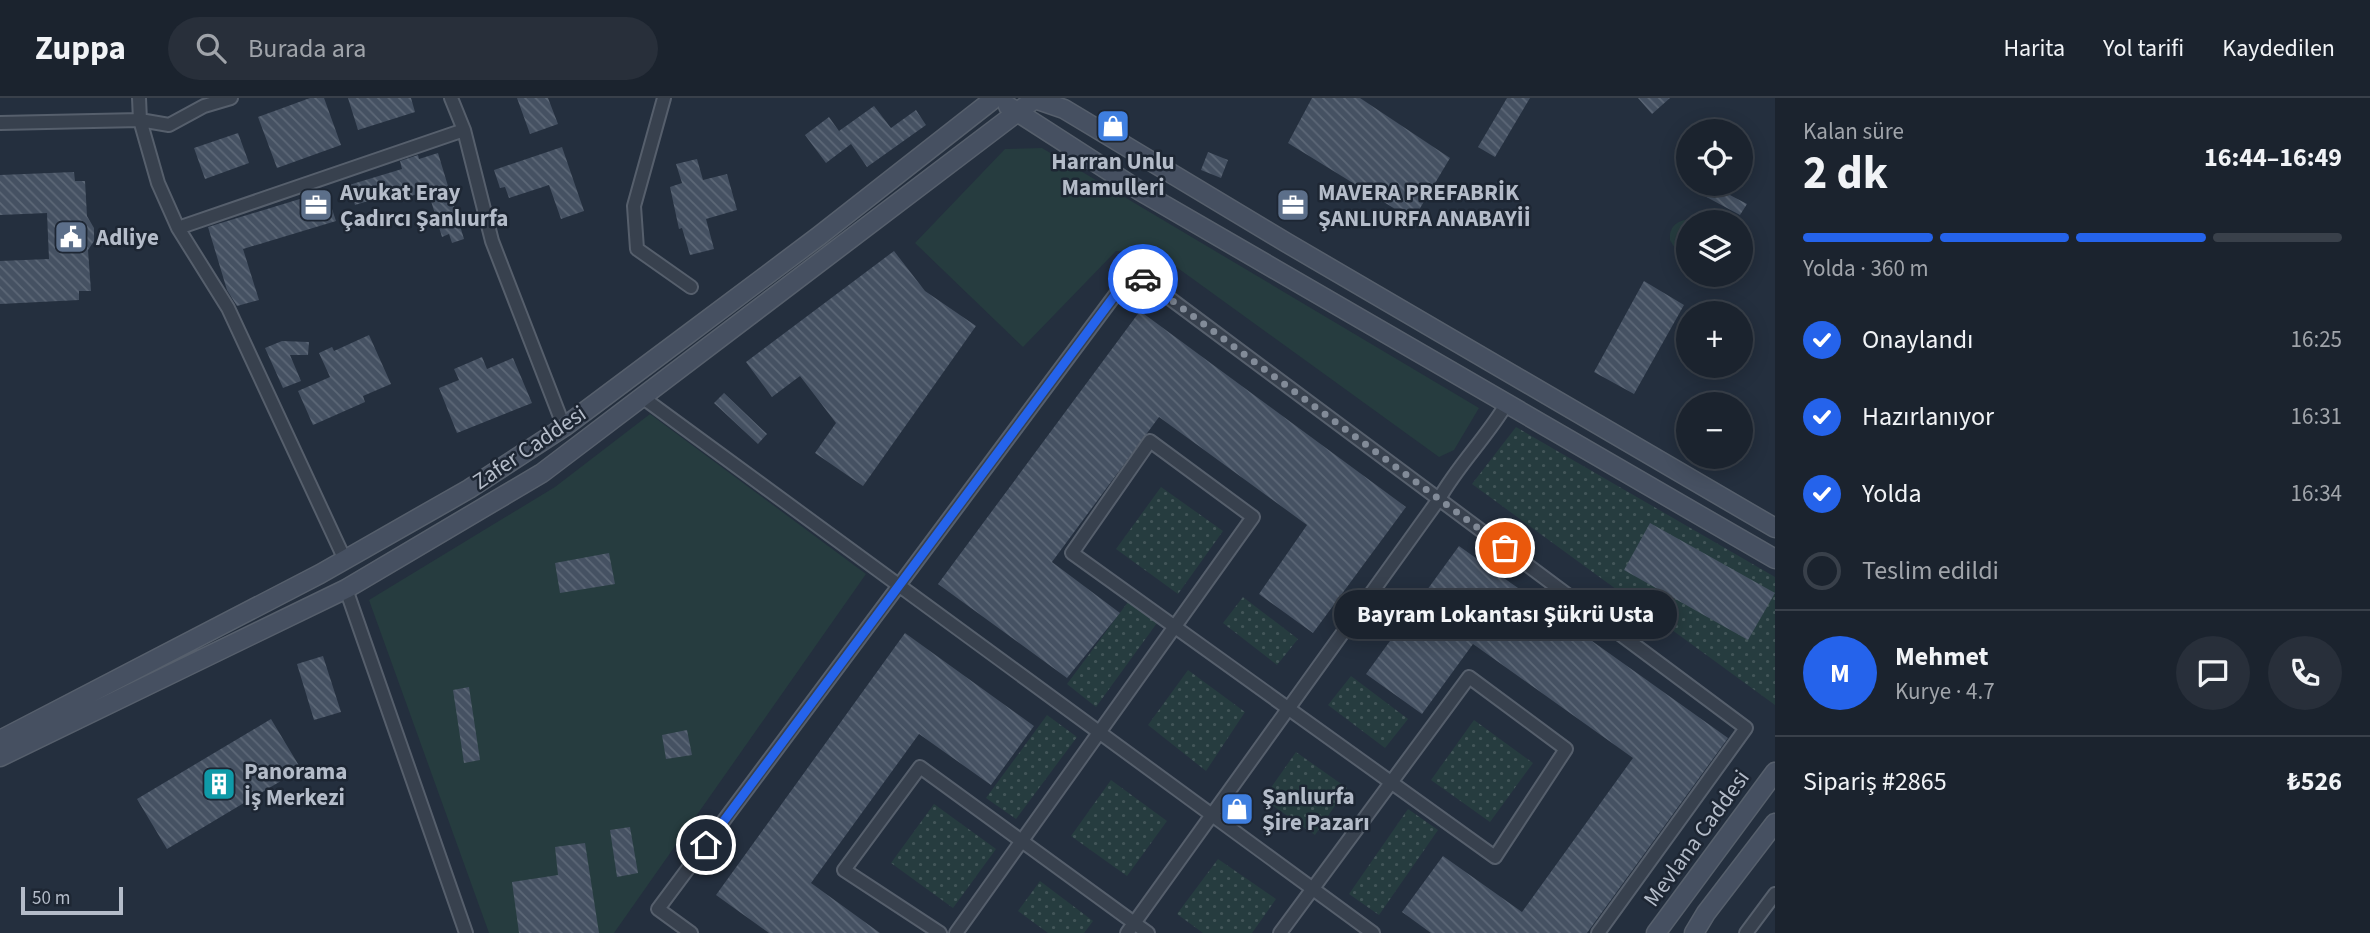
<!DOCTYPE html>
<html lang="tr">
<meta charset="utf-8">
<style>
body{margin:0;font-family:"Source Sans 3",sans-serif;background:#282f3a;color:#f1f3f6;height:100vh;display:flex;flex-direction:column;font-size:26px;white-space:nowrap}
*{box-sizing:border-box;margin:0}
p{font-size:23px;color:#a0a4aa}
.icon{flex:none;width:38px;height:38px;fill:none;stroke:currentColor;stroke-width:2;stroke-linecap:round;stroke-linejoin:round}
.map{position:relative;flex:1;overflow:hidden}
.side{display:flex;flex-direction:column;background:#1b232e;width:595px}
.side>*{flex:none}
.fabs{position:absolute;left:1676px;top:21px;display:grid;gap:14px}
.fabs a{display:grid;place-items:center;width:77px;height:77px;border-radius:50%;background:#1b232e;box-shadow:0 4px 18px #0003,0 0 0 2px #39404a;font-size:35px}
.scale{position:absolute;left:21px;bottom:18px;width:102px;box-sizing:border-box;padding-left:7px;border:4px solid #b4bcc9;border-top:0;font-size:19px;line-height:24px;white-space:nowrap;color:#b4bcc9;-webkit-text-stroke:5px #1d2633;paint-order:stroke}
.pin{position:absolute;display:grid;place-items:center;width:60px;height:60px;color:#fff;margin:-30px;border:4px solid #fff;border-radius:50%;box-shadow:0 2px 7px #0007}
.courier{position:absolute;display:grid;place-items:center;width:70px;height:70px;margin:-35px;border:5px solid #2563eb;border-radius:50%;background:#fff;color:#222;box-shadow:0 2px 9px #0007}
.bubble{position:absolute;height:49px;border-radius:24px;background:#1b232e;box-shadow:0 4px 18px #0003,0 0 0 2px #39404a;font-size:23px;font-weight:700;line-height:49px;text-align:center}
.summary em{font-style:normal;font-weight:700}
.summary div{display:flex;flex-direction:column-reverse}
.summary{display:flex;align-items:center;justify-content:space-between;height:119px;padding:0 28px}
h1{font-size:46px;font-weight:700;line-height:52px}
.bar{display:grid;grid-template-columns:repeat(4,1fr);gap:10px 7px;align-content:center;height:84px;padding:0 28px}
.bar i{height:9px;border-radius:5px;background:#39404a}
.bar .active{background:#2563eb}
.bar p{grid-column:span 4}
.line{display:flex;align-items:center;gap:18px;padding:0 28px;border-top:2px solid #39404a}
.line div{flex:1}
.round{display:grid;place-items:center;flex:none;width:74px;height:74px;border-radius:37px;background:#282f3a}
ol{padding:0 28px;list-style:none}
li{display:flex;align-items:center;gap:21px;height:77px}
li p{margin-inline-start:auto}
li .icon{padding:7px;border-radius:50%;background:#2563eb;color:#fff;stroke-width:4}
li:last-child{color:#a0a4aa}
li i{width:38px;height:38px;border:4px solid #39404a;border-radius:50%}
header{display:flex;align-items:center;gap:42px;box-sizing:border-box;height:98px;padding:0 35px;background:#1b232e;border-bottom:2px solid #39404a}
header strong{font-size:33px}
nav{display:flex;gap:38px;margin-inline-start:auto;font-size:24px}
.search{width:490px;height:63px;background:#282f3a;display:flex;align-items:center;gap:18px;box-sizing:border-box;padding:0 24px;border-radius:38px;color:#a0a4aa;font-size:26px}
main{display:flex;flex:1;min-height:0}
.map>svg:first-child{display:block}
.grass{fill:url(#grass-dots)}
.green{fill:#263c3f}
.building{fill:url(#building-back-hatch)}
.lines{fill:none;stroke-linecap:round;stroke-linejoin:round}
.street-casing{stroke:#565f6c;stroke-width:16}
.secondary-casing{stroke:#565f6c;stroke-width:21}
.street{stroke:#38414e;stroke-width:12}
.secondary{stroke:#465061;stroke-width:18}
.done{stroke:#828b98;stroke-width:7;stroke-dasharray:0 12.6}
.route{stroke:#2563eb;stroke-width:9}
.labels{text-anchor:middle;stroke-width:5;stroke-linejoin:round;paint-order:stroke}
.poi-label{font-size:23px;font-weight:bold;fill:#b4bcc9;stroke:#1d2633;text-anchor:start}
.street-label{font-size:23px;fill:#b4bcc9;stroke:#1d2633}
</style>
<header>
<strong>Zuppa</strong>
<div class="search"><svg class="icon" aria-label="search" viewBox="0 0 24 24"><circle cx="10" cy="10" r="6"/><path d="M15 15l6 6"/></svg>Burada ara</div>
<nav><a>Harita</a><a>Yol tarifi</a><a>Kaydedilen</a></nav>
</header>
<main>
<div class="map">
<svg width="1775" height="835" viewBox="0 0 1775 835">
<defs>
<pattern id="grass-dots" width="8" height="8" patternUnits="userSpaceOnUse" patternTransform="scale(1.75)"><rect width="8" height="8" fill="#263c3f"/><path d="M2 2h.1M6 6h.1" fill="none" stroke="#435659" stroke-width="1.8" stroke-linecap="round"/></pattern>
<pattern id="building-back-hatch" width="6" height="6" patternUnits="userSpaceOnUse" patternTransform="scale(1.75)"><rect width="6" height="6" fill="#455162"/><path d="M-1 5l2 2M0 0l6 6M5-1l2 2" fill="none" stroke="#5d6877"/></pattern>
</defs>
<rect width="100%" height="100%" fill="#242f3e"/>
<!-- grass -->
<path class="grass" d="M1516 329 1775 479V607L1472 386Z
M1161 389 1223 433 1178 496 1116 451Z
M1243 499 1298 541 1277 567 1223 525Z
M1128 504 1157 525 1096 609 1067 586Z
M1188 572 1245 614 1206 673 1148 627Z
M1351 578 1408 621 1385 650 1328 607Z
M1047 617 1077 639 1016 721 986 700Z
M1474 622 1533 665 1490 724 1431 682Z
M1296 654 1347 690 1315 737 1263 701Z
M1111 682 1167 723 1127 778 1071 738Z
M934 706 996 751 953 810 891 765Z
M1408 711 1438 732 1379 817 1349 796Z
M1218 761 1276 801 1252 835H1203L1177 816Z
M1040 783 1093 823 1084 835H1048L1018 813Z"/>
<!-- green -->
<path class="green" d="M1042 50 1479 310 1454 352 1439 359 1157 155 1116 153 1023 249 915 145 1005 51Z
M1684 122 1694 124H1689V154C1679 155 1674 150 1670 142 1669 131 1674 125 1684 122Z
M650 316 866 476 614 835H489L369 502 555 389Z"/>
<!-- building -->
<path class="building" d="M310 0H324L341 47 277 70 258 19Z
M348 0H411L415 14 358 32Z
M517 0H548L558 26 530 36Z
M1312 0H1360L1450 60 1413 122 1288 45Z
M1507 0H1530L1495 59 1478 49Z
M1638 0H1670L1652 16Z
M874 8 891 30 916 12 926 27 867 69 851 46 826 65 805 37 829 19 839 33Z
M238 35 249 65 205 81 194 50Z
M562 49 584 113 561 121 549 87 509 100 505 89 500 90 494 72Z
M1208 54 1228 62 1221 80 1201 72Z
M438 55 464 141 452 145 449 136 442 139 428 93 400 101 398 94 355 107 349 87 402 71 400 63 418 57 419 61Z
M697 61 703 82 727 76 737 112 706 121 714 151 690 157 682 130 679 131 670 89 682 85 676 66Z
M74 74 75 83H85L87 118 94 130V143L88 152 91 193H79V202L0 206V163L49 161 47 115 0 117V77Z
M1705 86H1709L1747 106 1740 117 1699 95Z
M326 93 336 123 243 151 259 202 237 208 227 192 208 129Z
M894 153 925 193 976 228 863 388 815 355 836 325 800 278 772 299 746 264Z
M1644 183 1684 207 1634 296 1594 274Z
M1140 213 1406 409 1313 535 1259 496 1307 427 1159 319 1052 464 1120 515 1067 580 938 486Z
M369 237 391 286 363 298 365 304 313 327 298 293 330 279 319 255 332 249 334 253Z
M282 243 309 244 308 257H290L301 283 283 290 265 250Z
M482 259 487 271 513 260 532 305 457 335 439 290 459 282 454 271Z
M724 295 767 336 758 346 714 305Z
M1650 425 1775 495 1748 542 1624 472Z
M1459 448 1728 640 1587 835H1431L1402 814 1443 758 1522 814 1633 660 1473 546 1422 616 1366 576Z
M609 455 615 486 560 495 555 465Z
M905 535 1034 628 991 687 919 636 811 785 880 835H769L716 797Z
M323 558 341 614 314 622 297 566Z
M469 589 480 662 464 665 453 592Z
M271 621 301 671 167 751 137 701Z
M687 632 692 657 666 661 662 637Z
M630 729 638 775 617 779 610 732Z
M585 745 599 835H519L512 784 558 777 555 749Z"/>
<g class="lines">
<defs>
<path id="street" d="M139 0 140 22 158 85 178 130 228 210 345 462
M451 0 464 32 492 143 564 329
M664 0 634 108 637 151 691 189
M0 25 140 22 169 27 204 8 231 0
M178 130 464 32
M642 299 1373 835
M346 491 466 835
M691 835 658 811 1133 173 1746 630 1598 835
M940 835 844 772 920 669 1148 835
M956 835 1253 419 1150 343 1072 455C1213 556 1354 657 1495 759L1566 651 1469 579 1280 835
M1127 835 1439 401C1458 367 1487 339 1507 305
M1746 835 1775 796"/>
<path id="secondary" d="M1032 0 1064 11 1287 145 1775 430
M1008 8 1140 93 1775 461
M0 642 320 476 469 391 564 329 683 240 819 138 995 0
M0 659 346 491 542 375 1036 0
M1656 835 1775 674
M1694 835 1706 815 1775 725"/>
</defs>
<!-- street casing -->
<use href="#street" class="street-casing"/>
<!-- secondary casing -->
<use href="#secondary" class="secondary-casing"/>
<!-- street -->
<use href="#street" class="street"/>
<!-- secondary -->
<use href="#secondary" class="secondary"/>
</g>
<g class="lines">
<!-- done -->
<path class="done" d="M1143 181 1505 450"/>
<!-- route -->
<path class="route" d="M706 747 1133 173 1143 181"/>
</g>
<!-- icons -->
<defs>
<symbol id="shop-square" viewBox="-11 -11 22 22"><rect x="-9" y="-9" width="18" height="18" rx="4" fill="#3f7fe0" stroke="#1d2633"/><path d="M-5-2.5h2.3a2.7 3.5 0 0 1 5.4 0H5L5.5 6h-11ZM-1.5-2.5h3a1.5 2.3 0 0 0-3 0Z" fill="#fff"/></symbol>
<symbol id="office-square" viewBox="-11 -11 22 22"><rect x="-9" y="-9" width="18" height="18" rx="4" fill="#5c6f8a" stroke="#1d2633"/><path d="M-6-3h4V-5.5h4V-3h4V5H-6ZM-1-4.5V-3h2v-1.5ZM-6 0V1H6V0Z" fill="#fff"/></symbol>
<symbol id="civic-square" viewBox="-11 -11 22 22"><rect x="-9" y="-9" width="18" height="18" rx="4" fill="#5c6f8a" stroke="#1d2633"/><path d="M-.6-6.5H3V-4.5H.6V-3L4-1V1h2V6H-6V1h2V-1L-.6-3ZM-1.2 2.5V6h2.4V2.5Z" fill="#fff"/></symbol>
<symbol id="building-square" viewBox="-11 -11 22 22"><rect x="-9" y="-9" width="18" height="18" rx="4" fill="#0f9aa8" stroke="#1d2633"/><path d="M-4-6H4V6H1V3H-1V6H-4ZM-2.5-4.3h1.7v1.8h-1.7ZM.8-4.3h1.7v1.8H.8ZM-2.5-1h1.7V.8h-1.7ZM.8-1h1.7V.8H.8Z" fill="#fff"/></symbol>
</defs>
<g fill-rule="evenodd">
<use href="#shop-square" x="1094" y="9" width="38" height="38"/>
<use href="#office-square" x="297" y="88" width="38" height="38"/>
<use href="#office-square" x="1274" y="88" width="38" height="38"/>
<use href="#civic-square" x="52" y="120" width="38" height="38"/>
<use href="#building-square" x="200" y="667" width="38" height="38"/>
<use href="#shop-square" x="1218" y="692" width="38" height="38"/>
</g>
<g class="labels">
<!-- poi labels -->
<g class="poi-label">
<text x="1113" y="71" text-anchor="middle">Harran Unlu<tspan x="1113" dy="26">Mamulleri</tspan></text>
<text x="340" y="102">Avukat Eray<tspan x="340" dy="26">Çadırcı Şanlıurfa</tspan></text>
<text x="1318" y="102">MAVERA PREFABRİK<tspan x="1318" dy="26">ŞANLIURFA ANABAYİİ</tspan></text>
<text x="96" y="147">Adliye</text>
<text x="244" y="681">Panorama<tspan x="244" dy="26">İş Merkezi</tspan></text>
<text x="1262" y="706">Şanlıurfa<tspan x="1262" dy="26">Şire Pazarı</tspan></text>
</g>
<!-- street labels -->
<g class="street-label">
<text transform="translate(529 349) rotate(-34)" y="8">Zafer Caddesi</text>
<text transform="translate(1696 740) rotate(-54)" y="8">Mevlana Caddesi</text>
</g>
</g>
</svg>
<div class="fabs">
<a><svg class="icon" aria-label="locate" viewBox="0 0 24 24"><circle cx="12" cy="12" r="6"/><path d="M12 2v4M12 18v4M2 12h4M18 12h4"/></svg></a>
<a><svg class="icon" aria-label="layers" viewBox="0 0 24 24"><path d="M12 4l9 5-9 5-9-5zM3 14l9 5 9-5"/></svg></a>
<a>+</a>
<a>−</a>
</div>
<div class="scale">50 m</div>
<div class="pin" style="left:1505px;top:450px;background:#ea580c"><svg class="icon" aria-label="bag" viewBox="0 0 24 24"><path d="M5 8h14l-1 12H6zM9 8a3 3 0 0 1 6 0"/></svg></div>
<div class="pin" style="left:706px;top:747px;background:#1f2937"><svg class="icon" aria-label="home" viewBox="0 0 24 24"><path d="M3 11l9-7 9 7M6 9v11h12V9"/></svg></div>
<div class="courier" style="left:1143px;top:181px"><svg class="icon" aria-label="car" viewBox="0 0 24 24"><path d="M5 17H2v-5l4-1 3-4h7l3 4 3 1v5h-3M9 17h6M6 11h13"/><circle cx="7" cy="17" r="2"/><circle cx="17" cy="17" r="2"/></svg></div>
<div class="bubble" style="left:1334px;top:492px;width:343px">Bayram Lokantası Şükrü Usta</div>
</div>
<section class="side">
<div class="summary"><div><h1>2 dk</h1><p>Kalan süre</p></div><em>16:44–16:49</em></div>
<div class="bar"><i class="active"></i><i class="active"></i><i class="active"></i><i></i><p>Yolda · 360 m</p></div>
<ol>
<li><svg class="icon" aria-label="check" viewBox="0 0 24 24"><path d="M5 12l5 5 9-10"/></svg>Onaylandı<p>16:25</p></li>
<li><svg class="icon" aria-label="check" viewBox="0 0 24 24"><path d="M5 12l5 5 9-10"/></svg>Hazırlanıyor<p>16:31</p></li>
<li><svg class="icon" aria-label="check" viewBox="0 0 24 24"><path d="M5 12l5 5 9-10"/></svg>Yolda<p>16:34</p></li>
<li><i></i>Teslim edildi</li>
</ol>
<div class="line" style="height:126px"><b class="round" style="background:#2563eb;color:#fff">M</b><div><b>Mehmet</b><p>Kurye · 4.7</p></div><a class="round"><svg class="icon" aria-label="chat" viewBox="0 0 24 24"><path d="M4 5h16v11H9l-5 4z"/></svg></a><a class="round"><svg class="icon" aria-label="phone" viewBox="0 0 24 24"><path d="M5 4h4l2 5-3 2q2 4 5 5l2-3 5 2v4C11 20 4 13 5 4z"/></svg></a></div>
<div class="line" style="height:91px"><div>Sipariş #2865</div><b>₺526</b></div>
</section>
</main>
